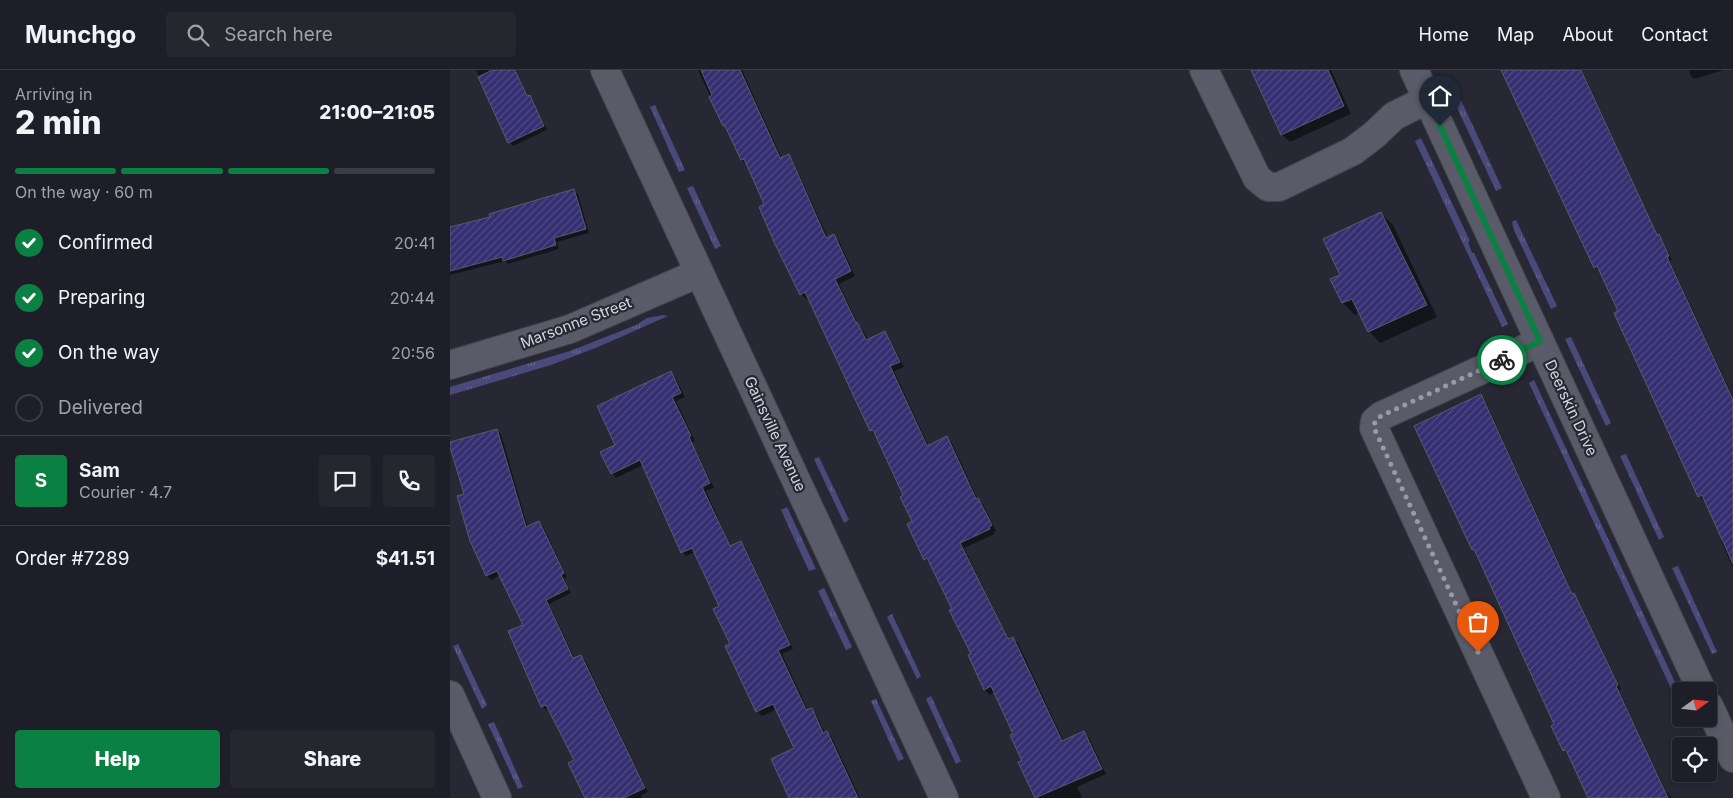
<!DOCTYPE html>
<meta charset="utf-8">
<style>
body{margin:0;font-family:Inter,sans-serif;background:#25272f;color:#f1f3f6;height:100vh;display:flex;flex-direction:column;font-size:19px;white-space:nowrap}
*{box-sizing:border-box;margin:0}
p{font-size:16px;color:#a0a2a7}
.icon{flex:none;width:28px;height:28px;fill:none;stroke:currentColor;stroke-width:2;stroke-linecap:round;stroke-linejoin:round}
.map{position:relative;flex:1;overflow:hidden}
.sheet{display:flex;flex-direction:column;background:#1d1e27;width:450px}
.sheet>*{flex:none}
.needle{width:32px;rotate:75deg}
.fabs{position:absolute;left:1222px;top:612px;display:grid;gap:10px}
.fabs a{display:grid;place-items:center;width:45px;height:45px;border-radius:5px;background:#1d1e27;box-shadow:0 2px 8px #0003,0 0 0 1px #3b3c44;font-size:25px}
.pin{position:absolute;display:grid;place-items:center;width:42px;height:42px;color:#fff;margin:-51px -21px;border-radius:50% 50% 50% 0;rotate:-45deg;box-shadow:0 0 5px #0007}
.pin .icon{rotate:45deg}
.courier{position:absolute;display:grid;place-items:center;width:50px;height:50px;margin:-25px;border:4px solid #0b8043;border-radius:50%;background:#fff;color:#222;box-shadow:0 1px 6px #0007}
.overview em{font-style:normal;font-weight:800}
.overview div{display:flex;flex-direction:column-reverse}
.overview{display:flex;align-items:center;justify-content:space-between;height:85px;padding:0 15px}
h1{font-size:32px;font-weight:800;line-height:38px}
.bar{display:grid;grid-template-columns:repeat(4,1fr);gap:8px 5px;align-content:center;height:60px;padding:0 15px}
.bar i{height:6px;border-radius:4px;background:#3b3c44}
.bar .current{background:#0b8043}
.bar p{grid-column:span 4}
.line{display:flex;align-items:center;gap:12px;padding:0 15px;border-top:1px solid #3b3c44}
.line div{flex:1}
.round{display:grid;place-items:center;flex:none;width:52px;height:52px;border-radius:5px;background:#25272f}
ol{padding:0 15px;list-style:none}
li{display:flex;align-items:center;gap:15px;height:55px}
li p{margin-inline-start:auto}
li .icon{padding:5px;border-radius:50%;background:#0b8043;color:#fff;stroke-width:4}
li:last-child{color:#a0a2a7}
li i{width:28px;height:28px;border:2px solid #3b3c44;border-radius:50%}
.action{display:flex;gap:10px;margin-top:auto;padding:10px 15px}
.action a{flex:1;height:58px;border-radius:5px;background:#0b8043;color:#fff;font-size:20px;font-weight:800;line-height:58px;text-align:center}
.action a+a{background:#25272f;color:#f1f3f6}
header{display:flex;align-items:center;gap:30px;box-sizing:border-box;height:70px;padding:0 25px;background:#1d1e27;border-bottom:1px solid #3b3c44}
header strong{font-size:24px}
nav{display:flex;gap:28px;margin-inline-start:auto;font-size:18px}
.search{width:350px;height:45px;background:#25272f;display:flex;align-items:center;gap:12px;box-sizing:border-box;padding:0 18px;border-radius:5px;color:#a0a2a7;font-size:19px}
main{display:flex;flex:1;min-height:0}
.map>svg:first-child{display:block}
.grass{fill:url(#grass-tufts)}
.shadow{fill:#0007}
.building{fill:url(#building-hatch);stroke:#5a5b69}
.lines{fill:none;stroke-linecap:round;stroke-linejoin:round}
.minor-casing{stroke:#43444e;stroke-width:30}
.minor{stroke:#5a5b68;stroke-width:28}
.done{stroke:#999aa3;stroke-width:5;stroke-dasharray:0 9}
.route{stroke:#0b8043;stroke-width:6}
.labels{text-anchor:middle;stroke-width:4.5;stroke-linejoin:round;paint-order:stroke}
.street-label{font-size:15px;fill:#d6d7df;stroke:#272834}
</style>
<header>
<strong>Munchgo</strong>
<div class="search"><svg class="icon" aria-label="search" viewBox="0 0 24 24"><circle cx="10" cy="10" r="6"/><path d="M15 15l6 6"/></svg>Search here</div>
<nav><a>Home</a><a>Map</a><a>About</a><a>Contact</a></nav>
</header>
<main>
<section class="sheet">
<div class="overview"><div><h1>2 min</h1><p>Arriving in</p></div><em>21:00–21:05</em></div>
<div class="bar"><i class="current"></i><i class="current"></i><i class="current"></i><i></i><p>On the way · 60 m</p></div>
<ol>
<li><svg class="icon" aria-label="check" viewBox="0 0 24 24"><path d="M5 12l5 5 9-10"/></svg>Confirmed<p>20:41</p></li>
<li><svg class="icon" aria-label="check" viewBox="0 0 24 24"><path d="M5 12l5 5 9-10"/></svg>Preparing<p>20:44</p></li>
<li><svg class="icon" aria-label="check" viewBox="0 0 24 24"><path d="M5 12l5 5 9-10"/></svg>On the way<p>20:56</p></li>
<li><i></i>Delivered</li>
</ol>
<div class="line" style="height:90px"><b class="round" style="background:#0b8043;color:#fff">S</b><div><b>Sam</b><p>Courier · 4.7</p></div><a class="round"><svg class="icon" aria-label="chat" viewBox="0 0 24 24"><path d="M4 5h16v11H9l-5 4z"/></svg></a><a class="round"><svg class="icon" aria-label="phone" viewBox="0 0 24 24"><path d="M5 4h4l2 5-3 2q2 4 5 5l2-3 5 2v4C11 20 4 13 5 4z"/></svg></a></div>
<div class="line" style="height:65px"><div>Order #7289</div><b>$41.51</b></div>
<div class="action"><a>Help</a><a>Share</a></div>
</section>
<div class="map">
<svg width="1283" height="728" viewBox="0 0 1283 728">
<defs>
<pattern id="grass-tufts" width="24" height="20" patternUnits="userSpaceOnUse" patternTransform="scale(1.25)"><rect width="24" height="20" fill="#4a497b"/><path d="M3 7l-1-3M5 7V3M7 7l1-3M15 17l-1-3M17 17v-4M19 17l1-3" fill="none" stroke="#63628d"/></pattern>
<pattern id="building-hatch" width="6" height="6" patternUnits="userSpaceOnUse" patternTransform="scale(1.25)"><rect width="6" height="6" fill="#342f71"/><path d="M-1 1l2-2M0 6l6-6M5 7l2-2" fill="none" stroke="#514c85"/></pattern>
</defs>
<rect width="100%" height="100%" fill="#272834"/>
<!-- grass -->
<path class="grass" d="M1008 24 1052 118 1046 121 1002 27Z
M205 35 235 100 229 102 200 37Z
M971 68 1020 171 1018 172 1022 183H1024L1058 254 1052 257 965 71Z
M243 116 271 176 265 179 237 118Z
M1066 150 1107 236 1101 239 1064 160 1062 152Z
M213 245 218 246 148 277 101 295 0 325V317L120 281 186 255 197 248Z
M1121 267 1161 353 1156 356 1115 269Z
M1084 310 1231 625V640L1079 313Z
M1176 384 1214 467 1209 470 1170 386Z
M369 387 399 450 394 453 364 389Z
M337 437 366 499 359 501 331 440Z
M1228 496 1267 582 1262 584 1222 498Z
M374 518 402 577 396 580 368 521Z
M442 544 471 606 467 609 437 547Z
M8 574 37 635 32 639 3 576Z
M481 626 511 691 506 694 476 629Z
M426 629 454 689 448 691 421 631Z
M44 652 73 717 68 719 38 654Z"/>
<!-- shadow -->
<path class="shadow" d="M26 0H66L78 27 83 30 97 60 63 76 59 72Z
M248 0H292L332 89 338 86 343 91 378 168 384 166 389 171 405 206 389 214 408 255 412 259 418 270 434 262 439 267 454 297 444 301 479 377 497 368 502 373 528 430 533 434 546 461 543 462 545 464 514 478 559 570 563 568 568 573 614 672 634 662 639 668 656 704 627 717 632 728H586L570 693 574 691 565 664 545 622 540 625 535 620 520 586 523 585 504 540 481 493 480 494 475 489 454 426 426 366 421 361 359 228 356 229 351 224 316 135 297 95 292 90 279 61 274 56Z
M802 0H881L901 44 840 72 832 65Z
M1059 0H1132L1208 166 1212 169 1222 190 1220 191 1283 327V498L1271 471 1273 470 1255 429 1253 430 1249 426 1170 242 1151 200 1149 201 1145 197Z
M1239 0H1274L1244 9 1240 5Z
M124 120 128 124 139 163 107 172 109 179 58 194 55 191 0 205V158L41 147Z
M931 143 943 155 987 247 930 273 919 261 909 242 905 245 893 233 882 210 892 205Z
M221 303 225 307 235 327 226 331 245 371 242 372 264 418 256 421 281 477 290 473 295 477 343 579 332 584 358 641 361 639 366 644 375 663 377 662 381 666 410 728H348L346 679 327 639 312 646 307 641 277 577 282 575 270 537 245 482 236 486 232 482 193 395 166 408 162 403 167 375Z
M1031 326 1035 330 1123 524 1127 528 1171 619 1169 620 1216 721 1222 728H1139L1119 684 1114 681 1106 655 1027 483 1023 479 966 357Z
M47 360 51 364 78 458 89 452 93 456 117 507 114 509 121 523 99 534 125 589 131 587 135 590 198 722 191 725 192 728H135L125 691 99 638 96 640 92 636 75 555 50 505 41 510 37 506 21 471 15 425Z"/>
<!-- building -->
<path class="building" d="M42 0H65L77 26 80 25 94 56 58 73 28 7Z
M251 0H290L330 88 339 84 376 168 384 164 401 201 385 209 406 253 407 252 416 270 435 261 450 292 440 296 477 376 497 366 526 429 528 428 542 455 539 457 540 459 510 473 558 569 563 567 612 671 634 661 652 699 585 728 568 692 572 691 560 665 563 664 541 616 534 620 518 585 521 584 499 540 502 539 477 488 474 490 457 454 462 451 450 427 453 425 423 360 420 361 355 222 350 225 324 172 309 137 314 134 294 89 291 90 275 56H273L259 27 262 25Z
M801 0H878L894 36 831 65Z
M1051 0H1131L1207 165 1209 164 1219 186 1217 187 1283 330V494L1252 425 1248 427 1164 243 1168 241 1147 196 1144 198Z
M124 119 136 159 104 168 106 175 53 191 52 187 0 201V157L40 147 39 144Z
M931 142 977 235 918 262 902 229 892 233 880 209 890 205 873 169Z
M221 301 231 323 222 327 241 366 239 367 260 413 252 417 280 476 291 471 340 575 328 580 356 640 362 638 373 663 377 661 408 728H339L321 689 344 678 323 634 306 642 275 576 280 574 263 539 269 536 242 478 231 483 190 390 161 404 150 382 165 375 147 336Z
M1031 324 1122 524 1124 523 1168 615 1166 616 1218 728H1138L1116 680 1113 681 1101 656 1104 654 1024 479 1022 480 964 356Z
M47 359 76 457 89 451 114 503 111 505 118 519 96 530 123 588 131 585 195 718 174 728H135L118 693 124 690 96 635 91 637 58 561 73 555 47 501 36 506 20 471 7 426 14 424 0 377V372Z"/>
<g class="lines">
<defs>
<path id="minor" d="M155 0 494 728
M754 0 807 108 818 117H829L903 81 924 65 944 46 978 29
M964 0 1252 621
M1090 271 1057 288 931 346 925 351 924 358 1096 728
M0 295 120 259 249 203
M0 625 47 728
M1259 636 1283 688"/>
</defs>
<!-- minor casing -->
<use href="#minor" class="minor-casing"/>
<!-- minor -->
<use href="#minor" class="minor"/>
</g>
<g class="lines">
<!-- done -->
<path class="done" d="M1028 582 924 358 925 351 931 346 1052 290"/>
<!-- route -->
<path class="route" d="M990 56 1090 271 1052 290"/>
</g>
<g class="labels">
<!-- street labels -->
<g class="street-label">
<text transform="translate(126 253) rotate(-21)" y="5">Marsonne Street</text>
<text transform="translate(1121 338) rotate(65)" y="5">Deerskin Drive</text>
<text transform="translate(325 364) rotate(65)" y="5">Gainsville Avenue</text>
</g>
</g>
</svg>
<div class="fabs">
<a><svg class="needle" viewBox="-14 -14 28 28"><path d="M0-13l5 13h-10z" fill="#e53935"/><path d="M0 13l5-13h-10z" fill="#a0a2a7"/></svg></a>
<a><svg class="icon" aria-label="locate" viewBox="0 0 24 24"><circle cx="12" cy="12" r="6"/><path d="M12 2v4M12 18v4M2 12h4M18 12h4"/></svg></a>
</div>
<div class="pin" style="left:1028px;top:582px;background:#ea580c"><svg class="icon" aria-label="bag" viewBox="0 0 24 24"><path d="M5 8h14l-1 12H6zM9 8a3 3 0 0 1 6 0"/></svg></div>
<div class="pin" style="left:990px;top:56px;background:#1f2937"><svg class="icon" aria-label="home" viewBox="0 0 24 24"><path d="M3 11l9-7 9 7M6 9v11h12V9"/></svg></div>
<div class="courier" style="left:1052px;top:290px"><svg class="icon" aria-label="bike" viewBox="0 0 24 24"><circle cx="6" cy="16" r="4"/><circle cx="18" cy="16" r="4"/><path d="M6 16l4-8h5l3 8M10 8l3 8H6M13 5h3"/></svg></div>
</div>
</main>
